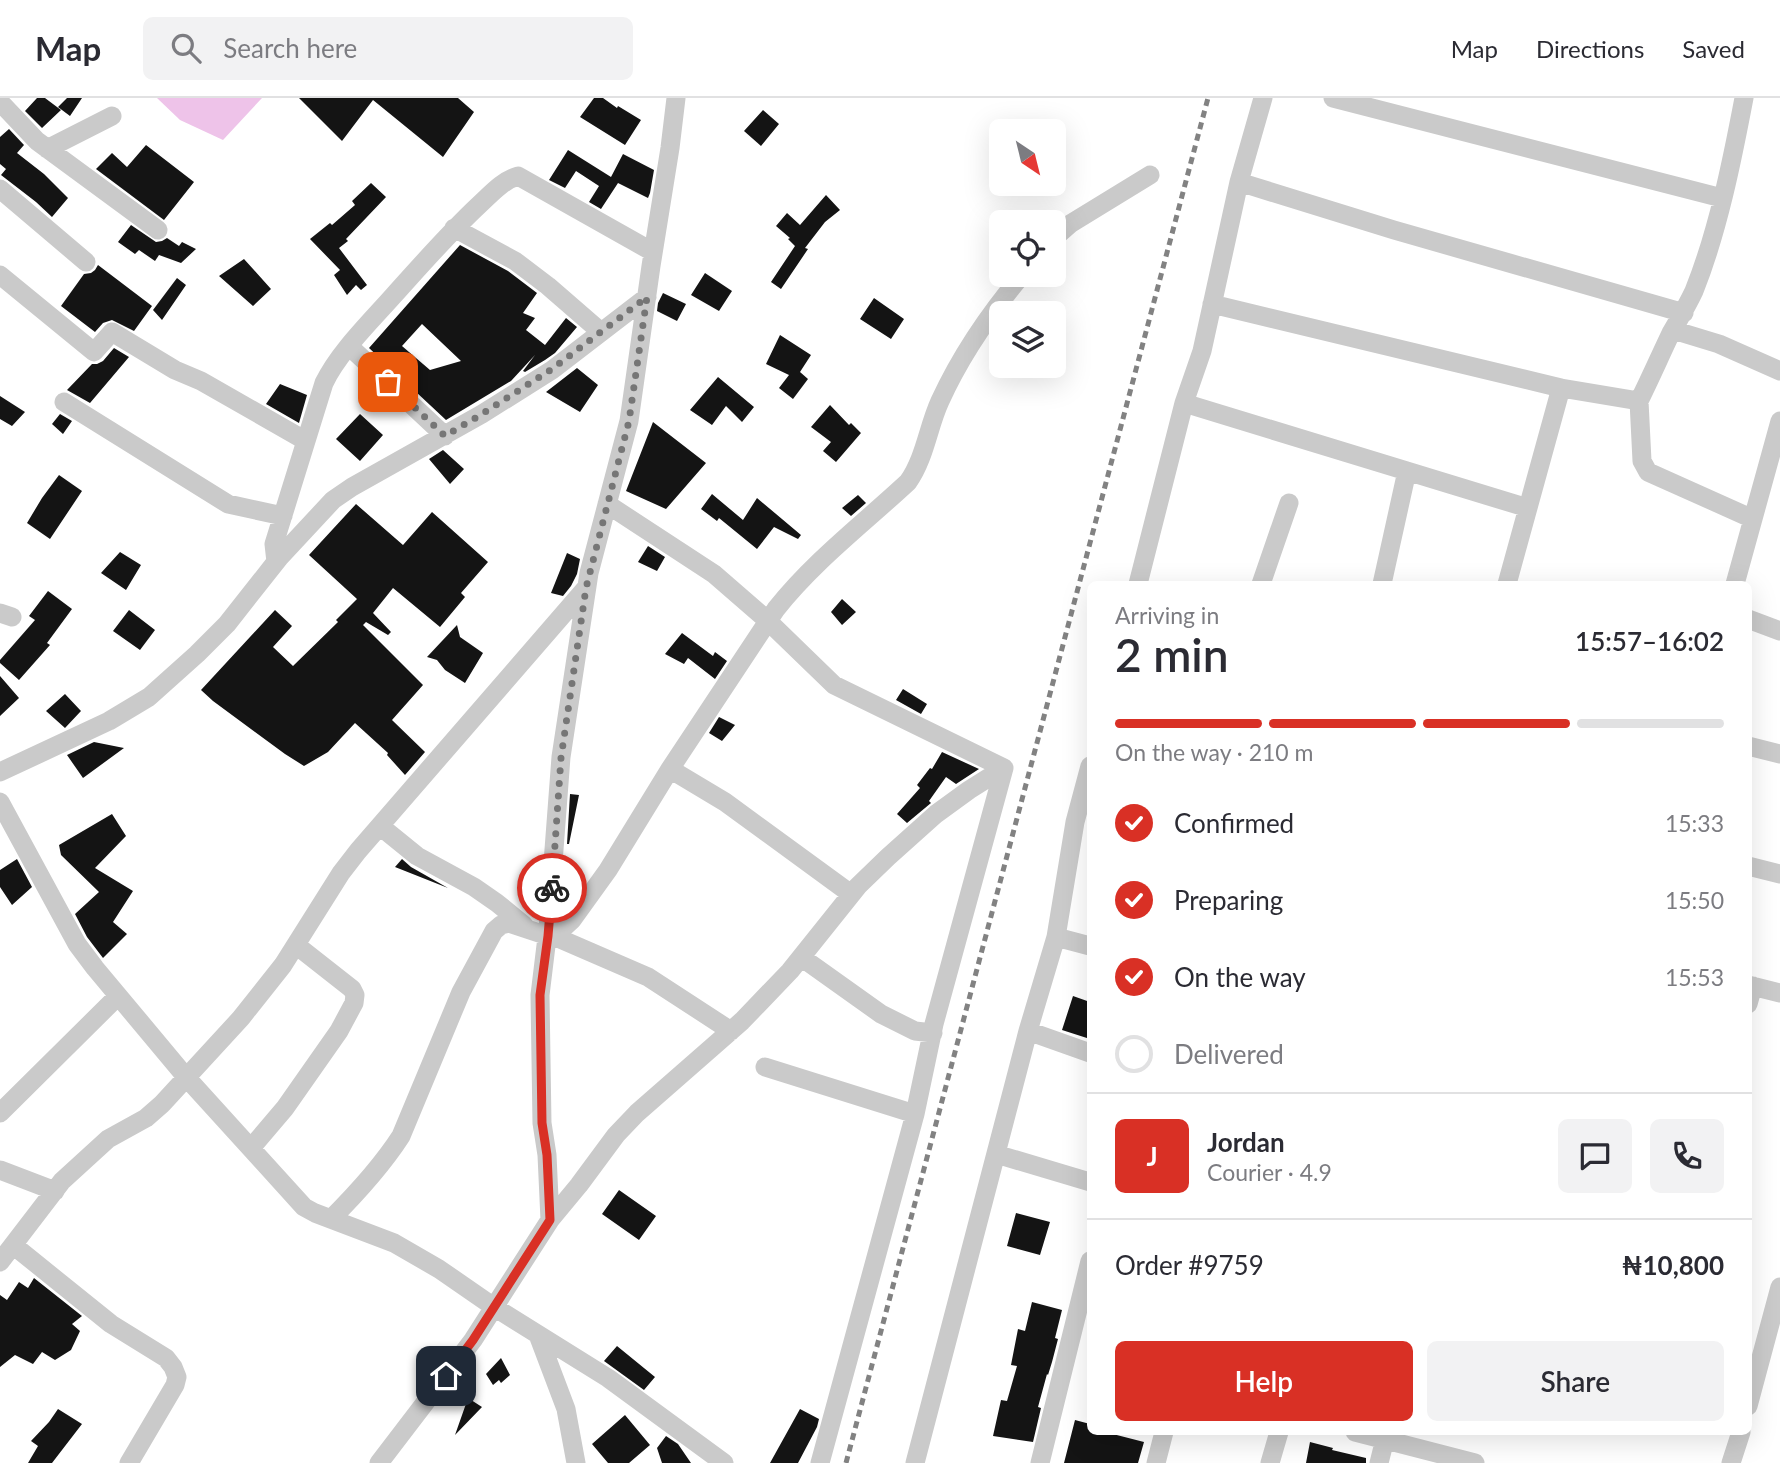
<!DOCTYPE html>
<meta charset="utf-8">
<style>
body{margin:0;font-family:Lato,sans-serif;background:#f2f2f3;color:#2b2b33;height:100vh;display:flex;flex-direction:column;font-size:26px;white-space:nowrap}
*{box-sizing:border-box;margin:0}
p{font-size:23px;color:#7c7c81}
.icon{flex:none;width:38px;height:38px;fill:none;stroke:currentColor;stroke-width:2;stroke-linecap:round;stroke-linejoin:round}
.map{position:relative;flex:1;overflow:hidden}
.side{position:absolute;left:1087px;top:483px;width:665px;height:854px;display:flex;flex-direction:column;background:#fff;border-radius:10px;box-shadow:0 7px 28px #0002}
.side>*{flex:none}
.needle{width:46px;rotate:145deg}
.fabs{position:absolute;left:989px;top:21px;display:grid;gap:14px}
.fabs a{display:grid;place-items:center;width:77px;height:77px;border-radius:10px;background:#fff;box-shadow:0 7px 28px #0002;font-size:35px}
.pin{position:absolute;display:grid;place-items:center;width:60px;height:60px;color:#fff;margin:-30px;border-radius:14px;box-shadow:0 4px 10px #0006}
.courier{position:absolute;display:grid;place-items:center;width:70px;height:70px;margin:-35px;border:5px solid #d93025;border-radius:50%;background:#fff;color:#222;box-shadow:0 2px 9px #0007}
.summary em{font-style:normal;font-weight:600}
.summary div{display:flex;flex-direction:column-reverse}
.summary{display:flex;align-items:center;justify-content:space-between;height:119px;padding:0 28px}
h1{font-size:46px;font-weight:600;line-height:52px}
.bar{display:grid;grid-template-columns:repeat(4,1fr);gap:10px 7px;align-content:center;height:84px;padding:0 28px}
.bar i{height:9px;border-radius:5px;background:#e1e1e2}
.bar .selected{background:#d93025}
.bar p{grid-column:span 4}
.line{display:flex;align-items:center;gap:18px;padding:0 28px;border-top:2px solid #e1e1e2}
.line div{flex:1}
.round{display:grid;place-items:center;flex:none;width:74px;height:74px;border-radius:10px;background:#f2f2f3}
ol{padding:0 28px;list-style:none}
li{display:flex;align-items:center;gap:21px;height:77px}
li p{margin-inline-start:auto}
li .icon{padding:7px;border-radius:50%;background:#d93025;color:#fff;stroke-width:4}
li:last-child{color:#7c7c81}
li i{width:38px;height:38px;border:4px solid #e1e1e2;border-radius:50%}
.button{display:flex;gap:14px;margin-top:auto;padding:14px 28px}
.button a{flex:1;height:80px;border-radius:10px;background:#d93025;color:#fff;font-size:28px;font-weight:600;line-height:80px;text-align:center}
.button a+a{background:#f2f2f3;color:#2b2b33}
header{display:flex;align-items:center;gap:42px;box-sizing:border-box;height:98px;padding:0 35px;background:#fff;border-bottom:2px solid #e1e1e2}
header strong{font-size:33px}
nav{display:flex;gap:38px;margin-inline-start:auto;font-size:24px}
.search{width:490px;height:63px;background:#f2f2f3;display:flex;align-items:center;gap:18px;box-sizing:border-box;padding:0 24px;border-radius:10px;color:#7c7c81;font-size:26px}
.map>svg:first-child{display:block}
.water{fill:#eec3e9}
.building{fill:#141414;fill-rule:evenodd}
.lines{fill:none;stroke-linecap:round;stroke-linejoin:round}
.street{stroke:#cacaca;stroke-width:19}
.rail{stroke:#828282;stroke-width:5;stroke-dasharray:7 5;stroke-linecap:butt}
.done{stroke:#767676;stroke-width:7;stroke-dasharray:0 12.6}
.route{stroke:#d93025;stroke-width:9}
</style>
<header>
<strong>Map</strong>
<div class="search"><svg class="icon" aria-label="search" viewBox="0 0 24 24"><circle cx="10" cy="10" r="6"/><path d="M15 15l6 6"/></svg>Search here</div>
<nav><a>Map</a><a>Directions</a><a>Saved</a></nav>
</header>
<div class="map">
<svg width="1780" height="1365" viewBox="0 0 1780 1365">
<rect width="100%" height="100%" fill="#fff"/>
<!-- water -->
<path class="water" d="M157 0H262L223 42 180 22Z"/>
<!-- building -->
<path class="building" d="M37 0H45L61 12 42 30 25 13Z
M67 0H82L70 18 58 9Z
M299 0H458L474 14 443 59 373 2 342 43Z
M594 0H603L617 10 618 8 641 22 625 47 580 19Z
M763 12 779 26 761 48 744 33Z
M9 31 24 47 17 55 44 76 68 100 52 119 36 104 1 77 6 71 0 66V39Z
M146 47 194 84 164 122 96 71 112 55 127 69Z
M568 52 611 79 623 56 654 72 650 95 648 100 618 85 601 111 589 104 599 88 576 73 565 90 549 82Z
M371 85 386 99 346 141 348 143 339 150 367 187 361 192 356 187 347 197 334 177 340 172 310 141 330 125 332 127 355 107 352 103Z
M826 97 840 112 825 124 805 150 808 151 781 191 771 184 795 148 788 141 790 140 776 128 787 115 800 127Z
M131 127 156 144 162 143 167 140 179 148 182 144 196 151 181 165 159 157 155 163 139 152 135 156 118 144Z
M460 147 508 173 537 195 523 215 535 220 526 232 545 247 566 220 577 229 555 255 545 262 525 274 523 273 535 257 511 283 446 322 369 250ZM422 226 461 263 430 272 402 248Z
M244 161 271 191 253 208 219 178Z
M98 167 152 208 134 233 112 222 103 225 95 234 61 208 84 176 91 175 95 172Z
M705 175 732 193 719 213 691 197Z
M177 180 186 187 162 222 153 212Z
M663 195 686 206 677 223 657 213 658 205Z
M874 200 904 221 891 241 860 221Z
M780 237 811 257 800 274 808 281 793 301 779 290 789 277 766 266Z
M114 250 129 259 90 305 67 292 92 266H97L103 263Z
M577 270 598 287 580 314 546 294Z
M718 279 754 309 742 324 726 308 712 327 690 312Z
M280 286 307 297 299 325 266 306Z
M0 298 25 314 12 328 0 321Z
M830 307 849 327 851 325 861 335 836 364 823 353 831 344 811 329Z
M60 316 72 323 63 336 52 326Z
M360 316 383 337 360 363 336 341Z
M653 324 706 365 666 411 626 393Z
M443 352 464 371 450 386 429 361Z
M59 377 82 393 50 441 27 425 42 400Z
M712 396 743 422 757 400 801 437 798 441 774 429 757 451 719 420 717 423 701 411Z
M858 397 866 405 851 418 842 410Z
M356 406 403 447 432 414 488 464 461 495 465 499 440 529 393 490 373 515 391 534 388 537 366 524 363 527 423 587 392 622 425 654 405 677 387 657 388 655 355 625 328 654 304 668 285 656 213 603 201 592 275 512 292 528 273 549 293 568 338 524 336 522 357 501 309 457Z
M648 448 665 459 657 473 638 464Z
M120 454 141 467 126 492 101 475Z
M567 455 580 461 577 476 571 488 563 498 551 495Z
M48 493 72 511 47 545 50 547 19 582 0 565V562L35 522 29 518Z
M842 501 856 514 842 527 831 514Z
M129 512 155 532 140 552 113 533Z
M457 527 460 539 483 555 465 585 445 572 437 562 427 559Z
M682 535 713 558 715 554 727 563 715 581 688 560 684 566 665 556Z
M0 578 19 600 0 618Z
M903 591 927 606 921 616 896 602Z
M65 596 81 613 65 630 46 613Z
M719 619 735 627 722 643 709 635Z
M94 644 124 650 83 680 67 657Z
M942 654 979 671 956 686 946 679 929 703 931 705 907 725 897 716 920 690 917 687 930 670 932 671Z
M570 696 579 697 569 746H567Z
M112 716 126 738 95 770 133 793 113 824 127 836 103 860 87 839 75 816 99 794 61 757 59 747Z
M17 761 32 789 12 807 0 789V772Z
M402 761 411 769 448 790 395 769Z
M1073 898 1090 904V941L1062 932Z
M619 1092 656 1118 639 1142 602 1116Z
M1016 1115 1050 1124 1040 1157 1007 1148Z
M34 1180 82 1218 72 1226 80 1233 71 1252 55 1262 42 1254 33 1266 15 1257 0 1269V1197L7 1202 19 1184 28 1190Z
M1032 1204 1062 1212 1055 1240 1058 1241 1052 1264 1048 1277 1047 1276 1038 1309 1041 1310 1033 1344 993 1338 1001 1302 1007 1303 1017 1268 1011 1267 1018 1231 1025 1233Z
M617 1248 655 1279 644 1292 604 1263Z
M501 1260 510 1277 501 1285 499 1282 493 1287 486 1276Z
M468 1300 482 1309 455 1337Z
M58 1311 82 1326 52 1365H28L38 1348 31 1343 49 1324Z
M800 1311 819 1321 817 1329 798 1365H770Z
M625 1317 650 1347 629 1365H608L592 1346Z
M1075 1322 1090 1326V1334H1105L1144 1344 1138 1365H1064Z
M666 1338 678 1346 691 1365H662L657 1350Z
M1310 1344 1333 1350 1332 1352 1366 1360V1365H1306Z"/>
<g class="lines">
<!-- street -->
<path class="street" d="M1333 0 1722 100
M0 4 37 43 158 132
M47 51 112 18
M1239 84 1394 132 1684 215
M0 91 86 164
M454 130 515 163 548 188 601 234
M1054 140 1070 126 1150 77
M0 177 94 254 112 234 175 272 201 283 306 343
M1212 206 1561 290
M1673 232 1719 246 1780 273
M350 249 445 338
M1639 303 1642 363 1648 374 1753 421
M64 304 228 406 283 418
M1184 305 1528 410
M607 406 714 476 767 522 834 587 1004 670
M276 464 274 446 324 285C339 254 371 223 394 197 422 166 449 135 479 107 491 96 502 83 518 78L653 154
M1138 486 1184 305 1202 253 1239 84 1263 0
M1261 486 1289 405
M1382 486 1407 373
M1507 486 1561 290 1639 303C1650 281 1660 258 1671 235 1679 221 1687 208 1694 193 1718 133 1732 63 1744 0
M1735 486 1780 323
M0 515 12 519
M1748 521 1780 533
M1748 648 1780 656
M670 671 725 704 851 796
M0 674 109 623 149 599 197 556 227 526 279 460 333 402 352 389 482 316 552 272 647 199
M0 704 77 846 95 870 186 979 304 1109 315 1115 394 1145 439 1171 494 1209 608 1280 724 1365
M380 728 417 758 474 789 497 805 524 827
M1748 768 1780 776
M551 837 648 879 731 933
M1056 839 1090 848
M801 859 881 916 915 933 933 935
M1748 887 1780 895
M1748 906 1753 888
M1028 933 1090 955
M765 969 915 1016
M0 1015 118 898
M251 1050 285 1010 339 933 354 905 355 897 352 891 296 847
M996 1056 1090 1084
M0 1072 55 1093
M331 1121C357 1095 381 1069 401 1038L461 894 494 833 501 827 509 825 548 838 560 833 572 822 608 772 670 671 776 511C814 463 864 425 908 384 925 360 928 329 940 303 961 257 990 215 1022 177
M550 1122 547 1057 542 1025 540 897 548 831 561 659 589 475 629 323 651 168 670 50 676 0
M13 1147 111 1226 166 1260 173 1269 177 1279 175 1287 129 1365
M0 1164 62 1083 108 1041 146 1020 162 1006 241 920 283 867 341 775 358 753 586 490
M538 1237 566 1311 576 1365
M1748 1308 1780 1189
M1355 1334 1475 1365
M379 1365 473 1242 550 1122 579 1087 616 1037 637 1015 742 923 790 873 858 788 888 759 936 716 969 692 1004 670
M820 1365 915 1016 934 926 1004 670
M915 1365 1028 933 1056 839 1075 724 1090 668
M1040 1365 1090 1163
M1156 1365 1164 1334
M1270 1365 1279 1334
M1379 1365 1385 1341
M1731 1365 1741 1334"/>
<!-- rail -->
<path class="rail" d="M846 1365 1208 0"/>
</g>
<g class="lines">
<!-- done -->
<path class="done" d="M388 284 445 338 482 316 552 271 647 199 629 323 586 490 561 660 552 790"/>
<!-- route -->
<path class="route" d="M446 1278 473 1242 550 1122 547 1057 542 1025 540 897 548 838 552 790"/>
</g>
</svg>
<div class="fabs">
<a><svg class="needle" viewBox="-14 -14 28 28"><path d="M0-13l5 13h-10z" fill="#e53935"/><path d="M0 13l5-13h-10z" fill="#7c7c81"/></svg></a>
<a><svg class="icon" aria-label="locate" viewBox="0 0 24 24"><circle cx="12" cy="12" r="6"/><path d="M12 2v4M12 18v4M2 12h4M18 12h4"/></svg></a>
<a><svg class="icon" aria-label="layers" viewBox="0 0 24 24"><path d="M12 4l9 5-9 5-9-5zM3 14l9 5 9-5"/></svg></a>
</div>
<div class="pin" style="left:388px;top:284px;background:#ea580c"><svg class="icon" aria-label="bag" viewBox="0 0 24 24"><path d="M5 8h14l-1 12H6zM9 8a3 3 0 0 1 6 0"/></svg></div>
<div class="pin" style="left:446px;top:1278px;background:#1f2937"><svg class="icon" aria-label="home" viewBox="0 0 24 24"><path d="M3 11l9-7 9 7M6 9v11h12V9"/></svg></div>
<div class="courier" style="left:552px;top:790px"><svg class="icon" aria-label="bike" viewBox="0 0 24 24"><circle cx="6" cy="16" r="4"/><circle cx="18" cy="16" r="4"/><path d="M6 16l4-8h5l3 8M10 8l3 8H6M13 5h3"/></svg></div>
<section class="side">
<div class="summary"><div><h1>2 min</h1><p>Arriving in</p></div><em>15:57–16:02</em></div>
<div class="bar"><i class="selected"></i><i class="selected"></i><i class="selected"></i><i></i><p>On the way · 210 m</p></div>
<ol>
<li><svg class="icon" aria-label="check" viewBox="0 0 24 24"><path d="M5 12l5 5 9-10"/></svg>Confirmed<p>15:33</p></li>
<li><svg class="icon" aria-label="check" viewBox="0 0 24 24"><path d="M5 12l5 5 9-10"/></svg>Preparing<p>15:50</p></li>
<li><svg class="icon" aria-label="check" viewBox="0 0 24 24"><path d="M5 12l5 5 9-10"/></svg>On the way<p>15:53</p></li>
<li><i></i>Delivered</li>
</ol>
<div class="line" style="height:126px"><b class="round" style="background:#d93025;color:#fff">J</b><div><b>Jordan</b><p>Courier · 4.9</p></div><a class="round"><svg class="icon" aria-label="chat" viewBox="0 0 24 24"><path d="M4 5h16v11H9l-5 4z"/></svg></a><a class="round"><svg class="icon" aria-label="phone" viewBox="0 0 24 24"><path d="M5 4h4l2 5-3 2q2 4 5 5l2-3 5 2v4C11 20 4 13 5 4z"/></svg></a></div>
<div class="line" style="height:91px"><div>Order #9759</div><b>₦10,800</b></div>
<div class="button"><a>Help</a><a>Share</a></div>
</section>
</div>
